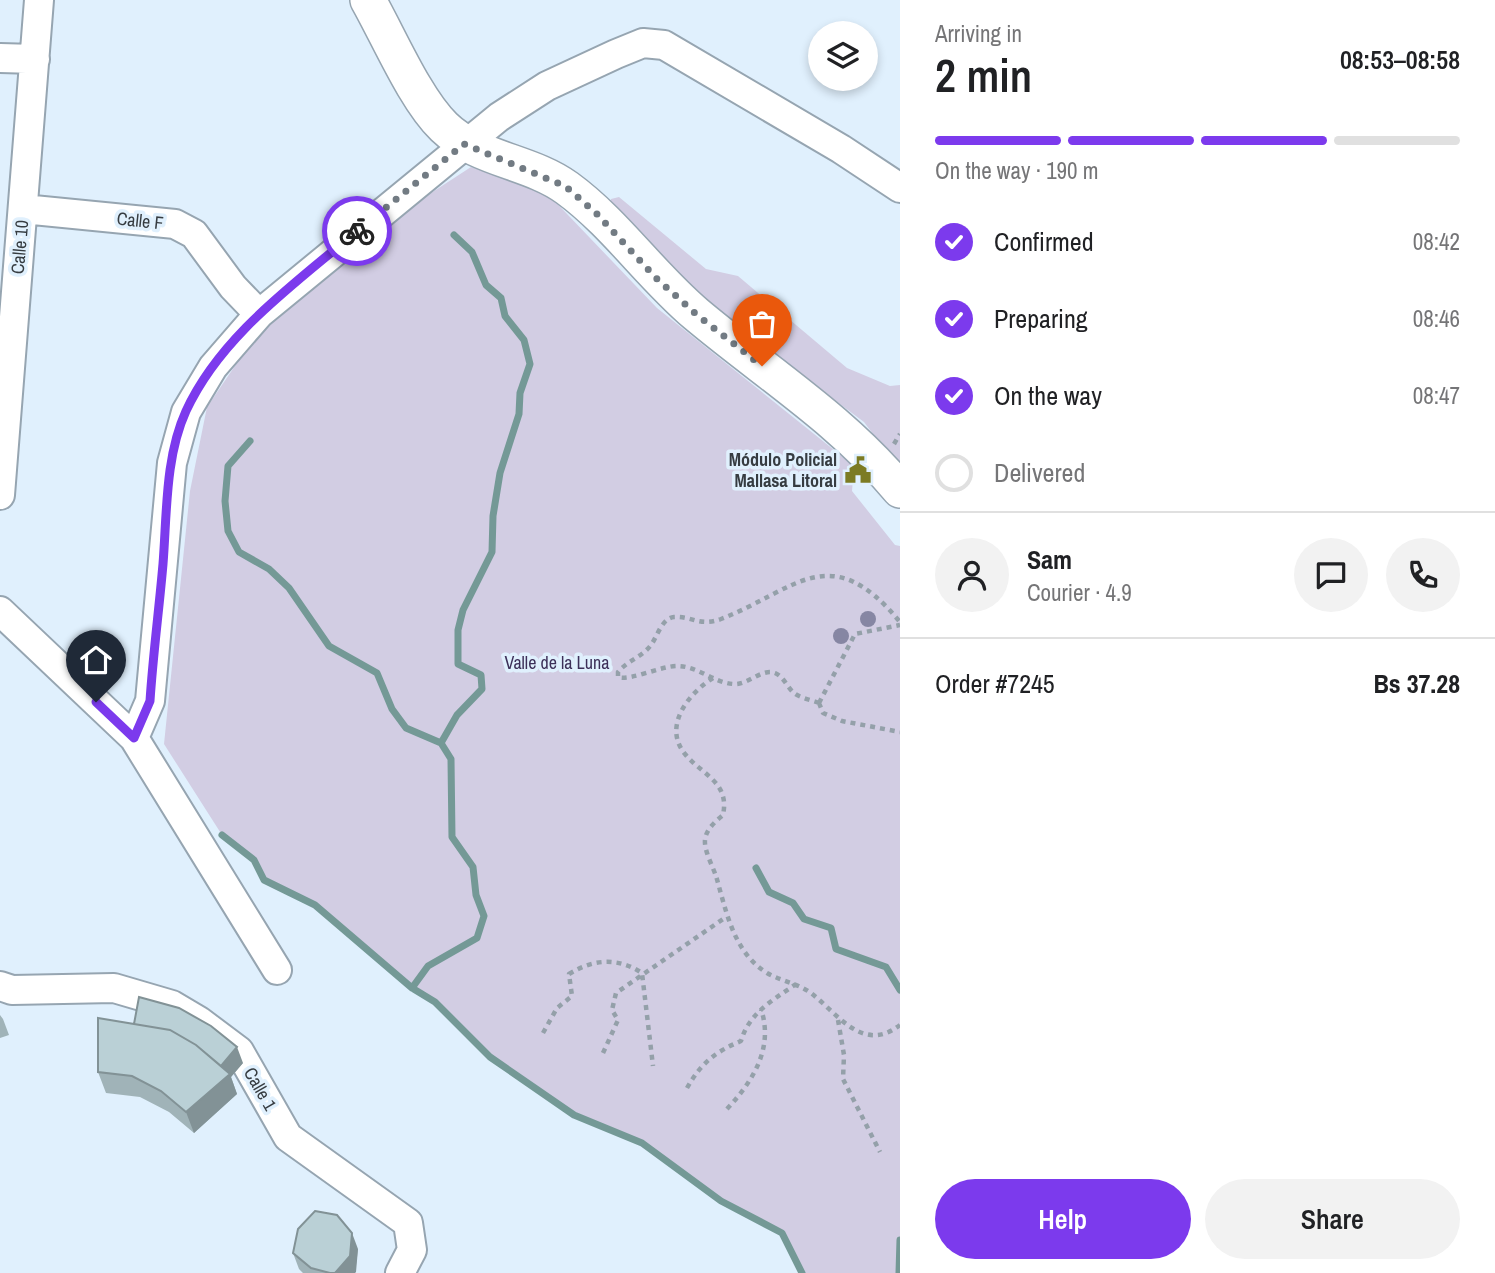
<!DOCTYPE html>
<meta charset="utf-8">
<style>
body{margin:0;font-family:"Archivo Narrow",sans-serif;background:#f2f2f2;color:#202124;height:100vh;display:flex;flex-direction:column;font-size:26px;white-space:nowrap}
*{box-sizing:border-box;margin:0}
p{font-size:23px;color:#757577}
.icon{flex:none;width:38px;height:38px;fill:none;stroke:currentColor;stroke-width:2;stroke-linecap:round;stroke-linejoin:round}
.map{position:relative;flex:1;overflow:hidden}
.drawer{display:flex;flex-direction:column;background:#fff;width:595px}
.drawer>*{flex:none}
.controls{position:absolute;left:808px;top:21px;display:grid;gap:14px}
.controls a{display:grid;place-items:center;width:70px;height:70px;border-radius:50%;background:#fff;box-shadow:0 4px 10px #0003;font-size:35px}
.pin{position:absolute;display:grid;place-items:center;width:60px;height:60px;color:#fff;margin:-72px -30px;border-radius:50% 50% 50% 0;rotate:-45deg;box-shadow:0 0 7px #0007}
.pin .icon{rotate:45deg}
.courier{position:absolute;display:grid;place-items:center;width:70px;height:70px;margin:-35px;border:5px solid #7c3aed;border-radius:50%;background:#fff;color:#222;box-shadow:0 2px 9px #0007}
.overview em{font-style:normal;font-weight:600}
.overview div{display:flex;flex-direction:column-reverse}
.overview{display:flex;align-items:center;justify-content:space-between;height:119px;padding:0 35px}
h1{font-size:46px;font-weight:600;line-height:52px}
.bar{display:grid;grid-template-columns:repeat(4,1fr);gap:10px 7px;align-content:center;height:84px;padding:0 35px}
.bar i{height:9px;border-radius:5px;background:#e0e0e0}
.bar .on{background:#7c3aed}
.bar p{grid-column:span 4}
.line{display:flex;align-items:center;gap:18px;padding:0 35px;border-top:2px solid #e0e0e0}
.line div{flex:1}
.round{display:grid;place-items:center;flex:none;width:74px;height:74px;border-radius:37px;background:#f2f2f2}
ol{padding:0 35px;list-style:none}
li{display:flex;align-items:center;gap:21px;height:77px}
li p{margin-inline-start:auto}
li .icon{padding:7px;border-radius:50%;background:#7c3aed;color:#fff;stroke-width:4}
li:last-child{color:#757577}
li i{width:38px;height:38px;border:4px solid #e0e0e0;border-radius:50%}
.action{display:flex;gap:14px;margin-top:auto;padding:14px 35px}
.action a{flex:1;height:80px;border-radius:42px;background:#7c3aed;color:#fff;font-size:28px;font-weight:600;line-height:80px;text-align:center}
.action a+a{background:#f2f2f2;color:#202124}
main{display:flex;flex:1;min-height:0}
.map>svg:first-child{display:block}
.green{fill:#d2cde3}
.lines{fill:none;stroke-linecap:round;stroke-linejoin:round}
.stream{stroke:#749996;stroke-width:7}
.minor-casing{stroke:#96a5b1;stroke-width:32}
.major-casing{stroke:#96a5b1;stroke-width:38}
.path{stroke:#94a0a9;stroke-width:4.5;stroke-dasharray:5 5;stroke-linecap:butt}
.minor{stroke:#fff;stroke-width:28}
.major{stroke:#fff;stroke-width:35}
.tree{fill:#8686a3}
.wall{fill:#a0b3b8}
.shaded-wall{fill:#829296}
.building{fill:#bad0d6;stroke:#829296;stroke-width:2}
.done{stroke:#727b83;stroke-width:7;stroke-dasharray:0 12.6}
.route{stroke:#7c3aed;stroke-width:9}
.labels{text-anchor:middle;stroke-width:7;stroke-linejoin:round;paint-order:stroke}
.street-label{font-size:18px;fill:#363c41;stroke:#e0f0fd}
.poi-label{font-size:18px;font-weight:bold;fill:#363c41;stroke:#e0f0fd;text-anchor:end}
.park-label{font-size:18px;fill:#3d3059;stroke:#e0f0fd}
</style>
<main>
<div class="map">
<svg width="900" height="1273" viewBox="0 0 900 1273">
<rect width="100%" height="100%" fill="#e0f0fd"/>
<!-- green -->
<path class="green" d="M471 167 546 192 657 308 854 466 852 491 895 545 900 546V1273H802L782 1233 721 1201 642 1143 574 1115 491 1057 435 1002 412 988 315 905 264 880 254 860 222 835 164 744 190 491 207 407 260 329 428 195Z
M619 197 706 269 738 276 847 368 890 386 900 385V464L897 466 864 422 761 345 686 282 610 209 611 199Z"/>
<g class="lines">
<!-- stream -->
<path class="stream" d="M454 235 472 252 486 285 501 298 505 316 524 340 530 364 520 393 519 414 500 473 493 516 492 552 463 610 458 630V664L481 675 482 689 457 715 441 743 451 759 452 837 473 867 476 895 484 916 477 938 428 966 412 988 435 1002 490 1057 574 1115 642 1143 721 1201 782 1233 802 1273
M250 441 228 466 225 501 228 531 239 552 269 569 289 588 329 646 377 673 392 709 406 728 441 743
M222 835 254 860 264 880 315 905 412 988
M756 868 769 892 793 903 804 919 831 928 836 949 886 967 900 990
M899 1273 900 1240"/>
<defs>
<path id="minor" d="M0 58 35 59
M23 209 175 224 194 234 233 287 259 314
M0 495 39 0
M0 611 134 738 277 970
M134 738 150 701 172 463 186 412 213 367 259 314 499 117 547 86 616 54 643 43 664 45 841 149 900 188
M0 986 12 990 114 988 172 1005 199 1021 239 1051 288 1137 408 1223 412 1250 400 1273"/>
<path id="major" d="M368 0C389 37 415 99 444 127 478 160 530 161 567 188 615 223 650 275 696 314 765 372 842 420 900 490"/>
</defs>
<!-- minor casing -->
<use href="#minor" class="minor-casing"/>
<!-- major casing -->
<use href="#major" class="major-casing"/>
<!-- path -->
<path class="path" d="M894 444 900 434
M713 678C689 693 662 726 685 754 702 775 730 782 723 815 716 821 706 829 705 840 704 850 712 865 716 876 726 910 733 952 767 973 781 981 797 983 811 993 838 1014 863 1054 900 1025
M819 703C812 700 800 698 794 693 787 687 784 677 775 673 762 668 748 685 734 684 714 683 698 666 677 666 661 666 630 681 618 677V672C627 661 642 657 651 645 657 637 662 618 674 617 692 616 700 627 721 619 796 590 830 537 900 622
M819 703 855 634 900 625
M819 703 823 713 842 721 900 732
M838 1020 844 1055 843 1079 880 1152
M543 1033 557 1008 572 996 569 974C593 959 618 957 642 973L653 1066
M603 1053 618 1020 612 1010 616 993 726 917
M687 1088C701 1063 715 1052 741 1041 749 1013 773 1000 796 984
M727 1109C753 1081 774 1048 761 1009"/>
<!-- minor -->
<use href="#minor" class="minor"/>
<!-- major -->
<use href="#major" class="major"/>
</g>
<!-- trees -->
<g class="tree">
<circle cx="868" cy="619" r="8"/>
<circle cx="841" cy="636" r="8"/>
</g>
<!-- wall -->
<path class="wall" d="M0 1015 3 1019 9 1035 0 1038Z
M243 1063 231 1077 237 1094 194 1133 169 1112 140 1097 106 1093 98 1072Z
M358 1249 355 1273H303L299 1269 293 1253Z"/>
<!-- shaded-wall -->
<path class="shaded-wall" d="M237 1047 243 1063 231 1077 237 1094 194 1133 186 1112 219 1068Z
M352 1233 358 1249 356 1272 355 1273H335Z"/>
<!-- building -->
<path class="building" d="M139 997 179 1008 211 1026 237 1047 221 1066 196 1045 170 1030 134 1024Z
M98 1018 170 1030 196 1045 230 1074 186 1112 161 1091 132 1076 98 1072Z
M315 1211 337 1215 352 1233 350 1256 335 1273H330L311 1268 293 1253 298 1229Z"/>
<g class="lines">
<!-- done -->
<path class="done" d="M357 231 464 144 565 186 596 213 656 278 696 314 762 366"/>
<!-- route -->
<path class="route" d="M96 702 134 738 150 701C153 655 159 610 163 564 167 514 165 457 186 411 221 335 295 284 357 231"/>
</g>
<!-- icons -->
<defs>
<symbol id="civic-bare" viewBox="-9 -9 18 18"><path d="M-.6-6.5H3V-4.5H.6V-3L4-1V1h2V6H-6V1h2V-1L-.6-3ZM-1.2 2.5V6h2.4V2.5Z" fill="#7c7b23" stroke="#e0f0fd" stroke-width="2.5" paint-order="stroke"/></symbol>
</defs>
<g fill-rule="evenodd">
<use href="#civic-bare" x="839" y="451" width="38" height="38"/>
</g>
<g class="labels">
<!-- street labels -->
<g class="street-label">
<text transform="translate(140 221) rotate(6)" y="6">Calle F</text>
<text transform="translate(20 247) rotate(-85)" y="6">Calle 10</text>
<text transform="translate(260 1089) rotate(60)" y="6">Calle 1</text>
</g>
<!-- poi labels -->
<g class="poi-label">
<text x="837" y="466">Módulo Policial<tspan x="837" dy="21">Mallasa Litoral</tspan></text>
</g>
<!-- park labels -->
<g class="park-label">
<text x="557" y="669">Valle de la Luna</text>
</g>
</g>
</svg>
<div class="controls">
<a><svg class="icon" aria-label="layers" viewBox="0 0 24 24"><path d="M12 4l9 5-9 5-9-5zM3 14l9 5 9-5"/></svg></a>
</div>
<div class="pin" style="left:762px;top:366px;background:#ea580c"><svg class="icon" aria-label="bag" viewBox="0 0 24 24"><path d="M5 8h14l-1 12H6zM9 8a3 3 0 0 1 6 0"/></svg></div>
<div class="pin" style="left:96px;top:702px;background:#1f2937"><svg class="icon" aria-label="home" viewBox="0 0 24 24"><path d="M3 11l9-7 9 7M6 9v11h12V9"/></svg></div>
<div class="courier" style="left:357px;top:231px"><svg class="icon" aria-label="bike" viewBox="0 0 24 24"><circle cx="6" cy="16" r="4"/><circle cx="18" cy="16" r="4"/><path d="M6 16l4-8h5l3 8M10 8l3 8H6M13 5h3"/></svg></div>
</div>
<section class="drawer">
<div class="overview"><div><h1>2 min</h1><p>Arriving in</p></div><em>08:53–08:58</em></div>
<div class="bar"><i class="on"></i><i class="on"></i><i class="on"></i><i></i><p>On the way · 190 m</p></div>
<ol>
<li><svg class="icon" aria-label="check" viewBox="0 0 24 24"><path d="M5 12l5 5 9-10"/></svg>Confirmed<p>08:42</p></li>
<li><svg class="icon" aria-label="check" viewBox="0 0 24 24"><path d="M5 12l5 5 9-10"/></svg>Preparing<p>08:46</p></li>
<li><svg class="icon" aria-label="check" viewBox="0 0 24 24"><path d="M5 12l5 5 9-10"/></svg>On the way<p>08:47</p></li>
<li><i></i>Delivered</li>
</ol>
<div class="line" style="height:126px"><a class="round"><svg class="icon" aria-label="person" viewBox="0 0 24 24"><circle cx="12" cy="8" r="4"/><path d="M4 21q1-7 8-7t8 7"/></svg></a><div><b>Sam</b><p>Courier · 4.9</p></div><a class="round"><svg class="icon" aria-label="chat" viewBox="0 0 24 24"><path d="M4 5h16v11H9l-5 4z"/></svg></a><a class="round"><svg class="icon" aria-label="phone" viewBox="0 0 24 24"><path d="M5 4h4l2 5-3 2q2 4 5 5l2-3 5 2v4C11 20 4 13 5 4z"/></svg></a></div>
<div class="line" style="height:91px"><div>Order #7245</div><b>Bs 37.28</b></div>
<div class="action"><a>Help</a><a>Share</a></div>
</section>
</main>
